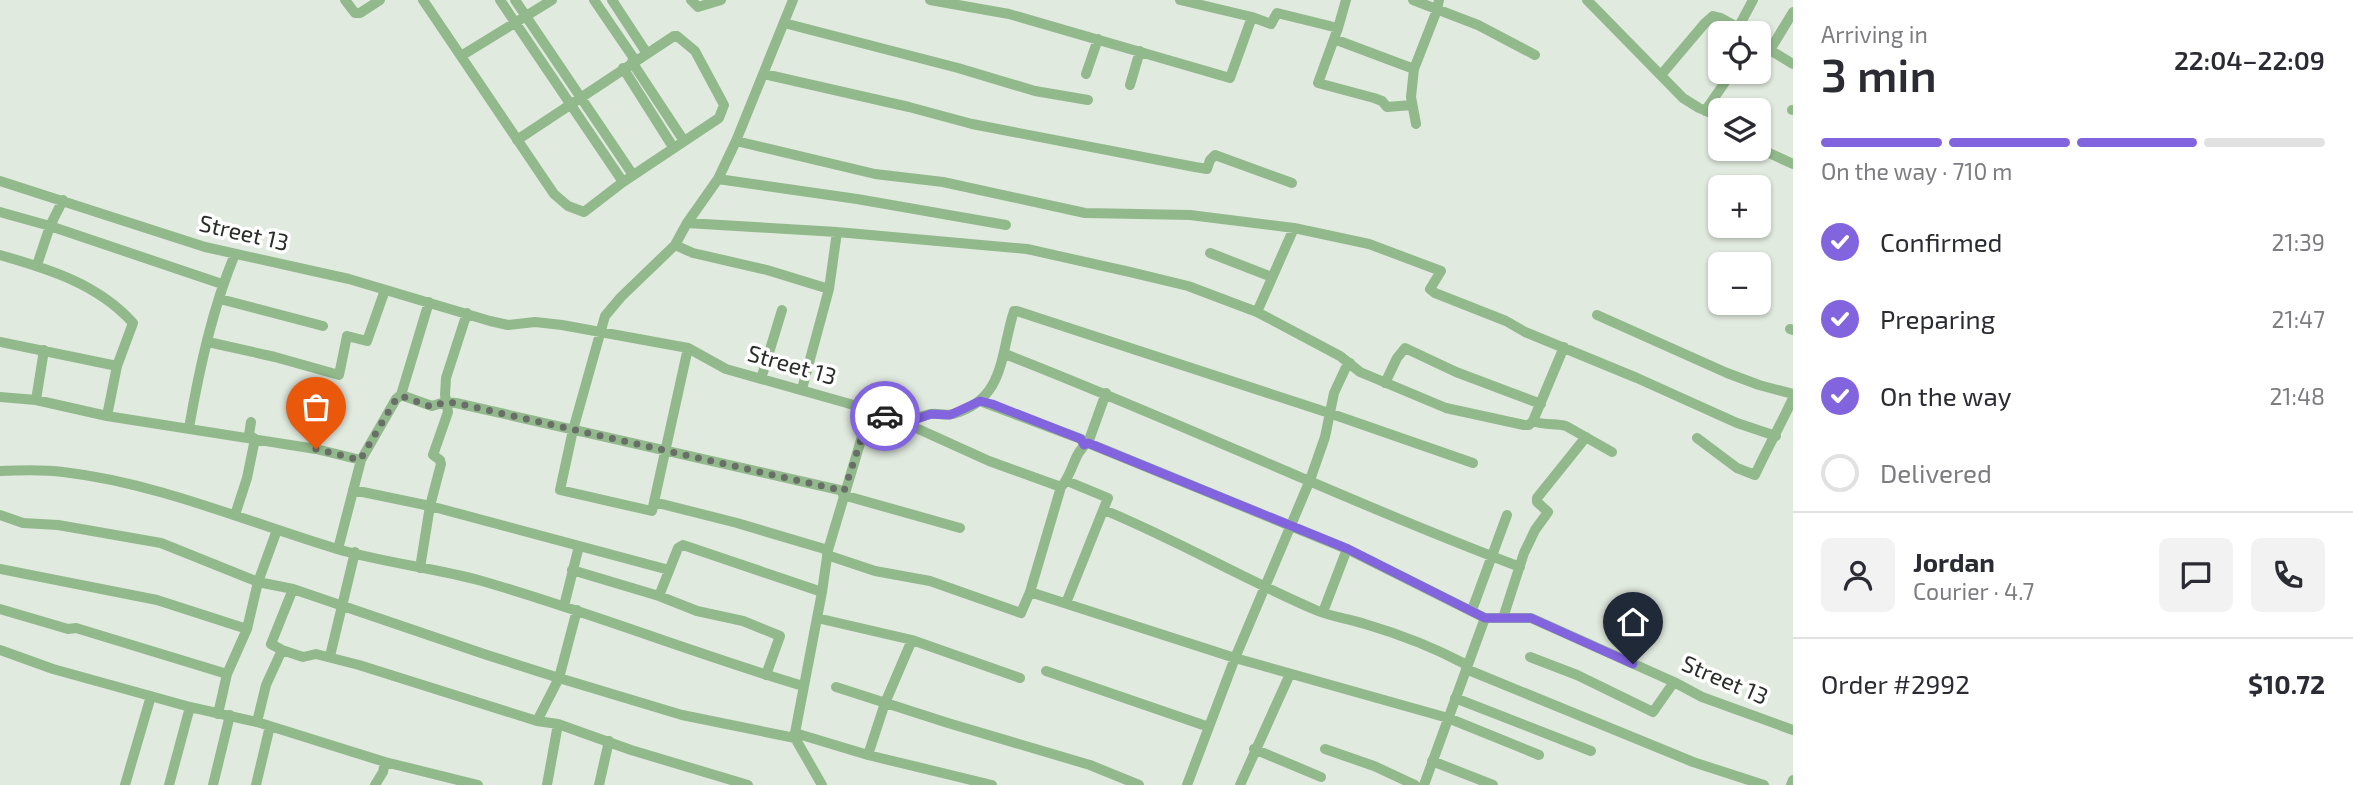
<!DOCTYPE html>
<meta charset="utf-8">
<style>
body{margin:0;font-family:"Exo 2",sans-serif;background:#f2f2f3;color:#2b2b33;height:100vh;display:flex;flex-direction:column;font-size:26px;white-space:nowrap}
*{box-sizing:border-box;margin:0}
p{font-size:23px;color:#7c7c81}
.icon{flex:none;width:38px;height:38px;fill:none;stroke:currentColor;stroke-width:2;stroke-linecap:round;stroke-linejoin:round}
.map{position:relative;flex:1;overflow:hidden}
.side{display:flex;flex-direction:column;background:#fff;width:560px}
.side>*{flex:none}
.buttons{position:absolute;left:1708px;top:21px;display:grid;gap:14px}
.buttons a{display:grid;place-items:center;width:63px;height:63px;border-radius:10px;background:#fff;box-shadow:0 2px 5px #0004;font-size:35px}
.pin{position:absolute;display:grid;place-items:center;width:60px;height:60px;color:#fff;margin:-72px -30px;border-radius:50% 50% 50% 0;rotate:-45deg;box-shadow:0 0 7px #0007}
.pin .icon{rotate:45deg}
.courier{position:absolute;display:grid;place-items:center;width:70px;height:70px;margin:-35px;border:5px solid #8264df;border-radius:50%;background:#fff;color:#222;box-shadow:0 2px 9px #0007}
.headline em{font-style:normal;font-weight:600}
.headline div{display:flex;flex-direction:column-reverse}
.headline{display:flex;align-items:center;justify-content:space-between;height:119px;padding:0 28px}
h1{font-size:46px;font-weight:600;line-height:52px}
.bar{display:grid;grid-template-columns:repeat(4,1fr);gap:10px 7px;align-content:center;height:84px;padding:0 28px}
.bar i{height:9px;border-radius:5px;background:#e1e1e2}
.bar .selected{background:#8264df}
.bar p{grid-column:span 4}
.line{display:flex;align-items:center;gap:18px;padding:0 28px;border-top:2px solid #e1e1e2}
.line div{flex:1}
.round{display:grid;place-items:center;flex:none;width:74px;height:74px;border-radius:10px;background:#f2f2f3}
ol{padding:0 28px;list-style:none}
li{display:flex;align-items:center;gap:21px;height:77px}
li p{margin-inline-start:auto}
li .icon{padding:7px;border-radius:50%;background:#8264df;color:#fff;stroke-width:4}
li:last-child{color:#7c7c81}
li i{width:38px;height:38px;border:4px solid #e1e1e2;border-radius:50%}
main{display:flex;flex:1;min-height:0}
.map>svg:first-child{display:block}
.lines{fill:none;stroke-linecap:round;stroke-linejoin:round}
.minor{stroke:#92b98c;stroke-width:10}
.done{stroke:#696e68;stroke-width:7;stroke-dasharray:0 12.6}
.route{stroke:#8264df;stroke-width:9}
.labels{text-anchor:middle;stroke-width:7;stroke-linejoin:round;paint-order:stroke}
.street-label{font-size:23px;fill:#292c28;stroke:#fff}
</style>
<main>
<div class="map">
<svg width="1793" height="785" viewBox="0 0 1793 785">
<rect width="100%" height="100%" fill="#e1eadf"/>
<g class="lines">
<!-- minor -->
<path class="minor" d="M345 0 355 13H360L380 0
M423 0 554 194 568 206 584 212 623 182 719 118 724 105 695 51 677 36H674L517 140
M500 0 623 182
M515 0 633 175
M594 0 635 60
M612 0 646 52
M691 0 698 7 721 0
M930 0 1009 14 1230 78 1252 17
M1180 0 1252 17 1271 24 1277 13 1338 28 1318 83 1374 98 1382 101 1387 107 1412 105
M1413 0 1478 25 1535 55
M1587 0 1683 98 1699 108 1720 117
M784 23 958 68 1035 91 1088 100
M1338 28 1346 0
M1738 28 1753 0
M1334 39 1414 69 1437 10 1439 0
M1759 40 1770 50 1793 64
M1770 50 1793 12
M461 56 552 0
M632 62 684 141
M623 68 673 147
M1414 69 1411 97 1416 124
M764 74 909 107 972 124 1195 167 1207 169 1210 160 1215 155 1292 183
M1086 74 1098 39
M1661 75 1705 23 1713 16 1721 18 1748 33
M1130 85 1140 51
M1792 110H1793
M1705 111 1732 72
M736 141 875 174 943 182 1085 213 1190 215 1294 228 1369 244 1441 271 1430 289 1435 293 1506 321 1525 332 1637 378 1737 423 1776 436
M1759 145 1769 153 1793 164
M718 179 857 199 1006 225
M0 181 205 247 349 279 490 321 508 325 535 322 562 325 688 348 726 369 868 409 905 423 989 461 1061 487C1073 474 1074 451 1088 443L1347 549 1485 618H1531L1674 682 1702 697 1793 730
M0 212 50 226 222 284
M687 223 837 232 1027 249 1130 272 1188 286 1257 312 1340 356 1360 372 1446 408 1524 425H1529L1533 421 1564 347
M675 245 693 253 767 270 829 289
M1210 253 1272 277
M0 255C49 269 98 284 133 323L117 366 107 416
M37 265 50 226 63 200
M220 299 323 326
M1257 312 1294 228
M1597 315 1727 373 1759 385 1793 394
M1790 329 1793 330
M0 342 117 366
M208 342 275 357 339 375 347 336 367 341 385 290
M688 348 652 511 560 490 573 430 605 316 621 297 675 245 687 223 718 179 736 141 793 0
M1005 354C1178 421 1346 501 1520 567
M761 379 782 310
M1385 383 1397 358 1405 348 1456 372 1541 404
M802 389 829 289 837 232
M401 395 432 406 445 402 456 403 844 491
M0 397 36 400 107 416 316 449 361 460
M36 400 44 350
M980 401 1081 439 1084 445
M1533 421C1545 426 1555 423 1566 426L1612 452
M905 423C913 420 923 415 931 414 939 413 946 416 953 414 1006 399 1000 353 1014 311H1017L1329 413 1473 463
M189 428C199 370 212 309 235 254
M1697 438 1737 468 1755 475C1767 449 1781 424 1793 398
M1088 443 1106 393
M0 471C21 470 42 469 63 472 158 483 247 522 337 549 385 563 435 568 482 581 590 612 695 654 803 686
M1061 487 1030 592 1235 658 1448 718 1539 755
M353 490 430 506 669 570
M843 495 960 528
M654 502 737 523 828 550
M1104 510C1177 540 1245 580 1318 611 1333 617 1350 619 1365 624 1399 634 1433 647 1465 664L1466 669 1693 762 1764 785
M0 515 23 523 58 525 161 543 258 582 293 589 487 655 559 678 682 715 795 738
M235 515 247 478 255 439 249 435 251 422
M338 549 361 460 396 399 401 395 429 302
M827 555 875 571 930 581 1021 613 1030 592
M420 568 430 506 441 464 440 460 433 455 448 412 445 395 446 378 467 313
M0 569 157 600 247 629
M572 570 659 596 697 611 743 621 780 636 766 675
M293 589 271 644 282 650 303 657 316 654 359 665 537 721 558 724 631 750 748 785
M659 596 678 548 683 545 822 592
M1066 603 1108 498 1067 481
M564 606 579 546
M0 609 68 629 76 628 227 674
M1472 610 1507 515
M1323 612 1347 549
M817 618 912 640 1020 678
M1503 618 1524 553 1535 530 1548 512 1537 502V498L1586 437
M0 650 53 669 190 707 257 722 385 762 478 785
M330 656 355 552
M1530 657 1577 675 1653 712 1674 682
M1046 671 1209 727
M836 687 948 723 1090 765 1139 785
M1455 698 1591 751
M218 714 227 674 247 629 258 582 277 530
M537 721 559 678 577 610
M257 722 266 685 282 650
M795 733 868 755 992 785
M1254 749 1321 777
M1325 749 1374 766 1415 785
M868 755 885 703 912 640
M1432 761 1493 785
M125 785 151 696
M169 785 190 707
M213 785 230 715
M256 785 270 726
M375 785 383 772 385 762
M547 785 558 724
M599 785 609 741
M822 785 795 738V733L822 592 828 550 861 440 868 409
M1187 785 1235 658 1310 480 1325 437 1334 393 1347 365 1350 363
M1240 785 1290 674
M1424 785 1485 618
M1791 785 1793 780"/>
</g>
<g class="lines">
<!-- done -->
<path class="done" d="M316 449 360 460 396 399 401 396 432 407 445 402 456 403 844 491 861 440 868 409 885 416"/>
<!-- route -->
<path class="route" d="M885 416 905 423 931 414 950 415 980 401 992 404 1081 439 1084 445 1088 443 1348 549 1485 618H1531L1633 664"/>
</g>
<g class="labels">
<!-- street labels -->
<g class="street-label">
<text transform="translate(244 233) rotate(13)" y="8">Street 13</text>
<text transform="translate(792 365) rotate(16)" y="8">Street 13</text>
<text transform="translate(1725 680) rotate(23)" y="8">Street 13</text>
</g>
</g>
</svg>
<div class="buttons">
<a><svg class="icon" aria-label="locate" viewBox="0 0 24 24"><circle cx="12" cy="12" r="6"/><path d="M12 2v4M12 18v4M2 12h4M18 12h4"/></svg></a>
<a><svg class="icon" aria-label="layers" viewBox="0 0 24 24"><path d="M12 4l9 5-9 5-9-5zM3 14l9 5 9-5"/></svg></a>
<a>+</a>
<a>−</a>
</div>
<div class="pin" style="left:316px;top:449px;background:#ea580c"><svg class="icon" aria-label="bag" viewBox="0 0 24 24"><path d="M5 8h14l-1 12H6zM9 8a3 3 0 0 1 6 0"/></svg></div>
<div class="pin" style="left:1633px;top:664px;background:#1f2937"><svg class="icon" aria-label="home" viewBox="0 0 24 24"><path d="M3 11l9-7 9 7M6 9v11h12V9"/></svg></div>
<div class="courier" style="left:885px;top:416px"><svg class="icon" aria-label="car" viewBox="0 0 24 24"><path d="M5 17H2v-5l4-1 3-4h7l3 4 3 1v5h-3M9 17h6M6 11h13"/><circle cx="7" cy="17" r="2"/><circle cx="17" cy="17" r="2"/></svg></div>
</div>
<section class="side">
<div class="headline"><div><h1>3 min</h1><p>Arriving in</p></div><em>22:04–22:09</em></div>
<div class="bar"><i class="selected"></i><i class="selected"></i><i class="selected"></i><i></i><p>On the way · 710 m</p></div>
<ol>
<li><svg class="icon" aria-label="check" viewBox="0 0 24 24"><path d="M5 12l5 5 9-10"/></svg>Confirmed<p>21:39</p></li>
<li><svg class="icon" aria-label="check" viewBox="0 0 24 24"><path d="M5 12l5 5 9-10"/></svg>Preparing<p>21:47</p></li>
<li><svg class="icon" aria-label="check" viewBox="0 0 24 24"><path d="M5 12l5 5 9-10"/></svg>On the way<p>21:48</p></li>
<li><i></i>Delivered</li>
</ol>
<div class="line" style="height:126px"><a class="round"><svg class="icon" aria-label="person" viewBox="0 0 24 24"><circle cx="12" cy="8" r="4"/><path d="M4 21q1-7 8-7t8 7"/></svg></a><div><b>Jordan</b><p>Courier · 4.7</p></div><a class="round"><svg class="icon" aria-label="chat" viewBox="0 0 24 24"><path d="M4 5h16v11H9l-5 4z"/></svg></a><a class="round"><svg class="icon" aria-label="phone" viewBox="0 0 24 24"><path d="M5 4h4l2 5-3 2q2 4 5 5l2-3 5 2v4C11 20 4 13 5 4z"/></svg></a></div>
<div class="line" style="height:91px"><div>Order #2992</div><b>$10.72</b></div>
</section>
</main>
